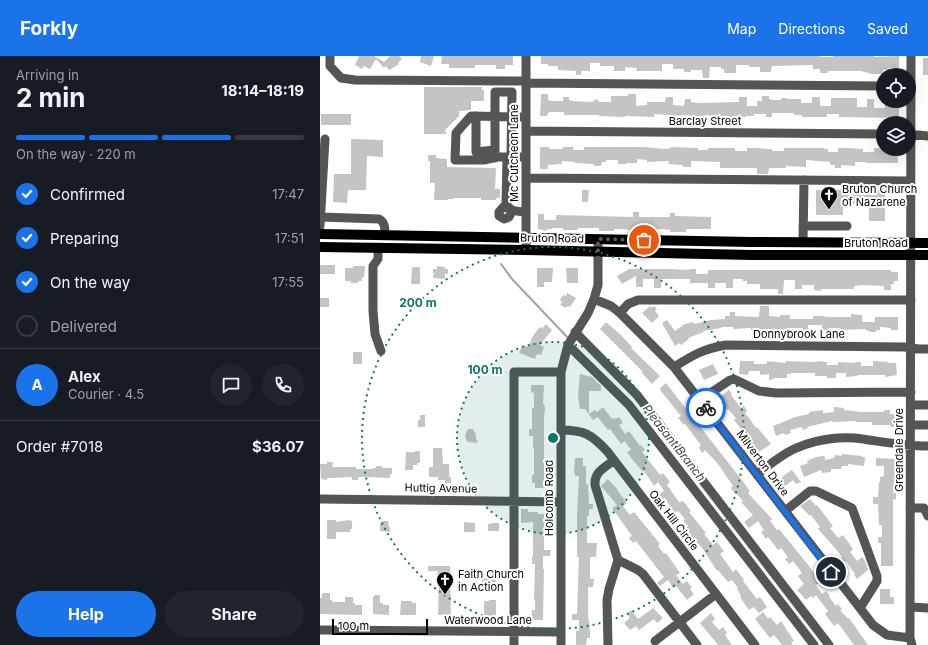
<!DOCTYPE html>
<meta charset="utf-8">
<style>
body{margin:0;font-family:Inter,sans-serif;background:#20242c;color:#f1f3f6;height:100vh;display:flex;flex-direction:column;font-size:15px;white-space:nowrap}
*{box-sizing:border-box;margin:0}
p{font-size:13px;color:#9ea1a6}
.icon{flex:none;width:22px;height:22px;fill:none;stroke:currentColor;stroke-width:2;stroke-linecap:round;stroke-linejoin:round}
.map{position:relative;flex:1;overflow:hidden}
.side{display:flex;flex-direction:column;background:#171b24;width:320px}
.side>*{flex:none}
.fabs{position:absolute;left:556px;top:12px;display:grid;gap:8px}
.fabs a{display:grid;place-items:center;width:40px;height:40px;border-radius:50%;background:#171b24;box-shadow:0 4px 16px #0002;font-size:20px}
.scale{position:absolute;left:12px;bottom:10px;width:96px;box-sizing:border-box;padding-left:4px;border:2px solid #000;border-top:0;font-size:11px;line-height:14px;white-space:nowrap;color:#000;-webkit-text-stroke:3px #fff;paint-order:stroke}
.pin{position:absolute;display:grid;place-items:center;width:34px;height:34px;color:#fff;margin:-17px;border:2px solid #fff;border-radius:50%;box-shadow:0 1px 4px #0007}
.courier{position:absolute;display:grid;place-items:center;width:40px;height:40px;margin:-20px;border:3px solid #1a73e8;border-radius:50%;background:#fff;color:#222;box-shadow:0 1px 5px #0007}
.overview em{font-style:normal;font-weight:700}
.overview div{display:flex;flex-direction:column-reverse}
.overview{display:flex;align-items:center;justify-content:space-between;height:68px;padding:0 16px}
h1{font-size:26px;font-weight:700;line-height:30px}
.bar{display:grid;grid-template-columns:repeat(4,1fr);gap:6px 4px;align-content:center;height:48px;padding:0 16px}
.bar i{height:5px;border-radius:3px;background:#363941}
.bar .selected{background:#1a73e8}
.bar p{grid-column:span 4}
.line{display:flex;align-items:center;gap:10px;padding:0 16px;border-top:1px solid #363941}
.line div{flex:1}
.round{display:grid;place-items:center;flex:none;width:42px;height:42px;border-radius:21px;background:#20242c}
ol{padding:0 16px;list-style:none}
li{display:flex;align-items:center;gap:12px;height:44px}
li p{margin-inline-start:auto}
li .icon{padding:4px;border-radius:50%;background:#1a73e8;color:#fff;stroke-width:4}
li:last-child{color:#9ea1a6}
li i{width:22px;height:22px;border:2px solid #363941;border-radius:50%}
.button{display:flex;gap:8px;margin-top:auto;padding:8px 16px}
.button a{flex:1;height:46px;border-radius:24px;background:#1a73e8;color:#fff;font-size:16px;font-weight:700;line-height:46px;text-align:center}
.button a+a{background:#20242c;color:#f1f3f6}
header{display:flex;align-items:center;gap:24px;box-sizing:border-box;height:56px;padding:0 20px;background:#1a73e8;color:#fff}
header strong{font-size:19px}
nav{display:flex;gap:22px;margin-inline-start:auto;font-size:14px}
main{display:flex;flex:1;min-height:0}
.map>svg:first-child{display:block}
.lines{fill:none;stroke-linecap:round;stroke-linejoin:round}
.stream{stroke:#a3a3a3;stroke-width:2}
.building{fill:#c4c4c4}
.minor{stroke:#555;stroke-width:9}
.major{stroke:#000;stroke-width:10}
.done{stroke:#595959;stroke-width:4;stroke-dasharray:0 7.2}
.route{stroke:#1a73e8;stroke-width:5}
.ring{fill:none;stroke:#0f766e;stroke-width:2;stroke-dasharray:2 4}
.labels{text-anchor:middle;stroke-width:4;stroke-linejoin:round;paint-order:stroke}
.street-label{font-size:11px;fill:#000;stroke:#fff}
.poi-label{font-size:11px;fill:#000;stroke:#fff;text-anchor:start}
.water-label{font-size:12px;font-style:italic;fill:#444;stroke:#fff}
.centre{fill:#0f766e;stroke:#fff;stroke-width:2}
.ring-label{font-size:12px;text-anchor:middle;font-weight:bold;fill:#0f766e;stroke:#fff;stroke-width:4;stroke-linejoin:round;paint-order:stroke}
</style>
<header>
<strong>Forkly</strong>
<nav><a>Map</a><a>Directions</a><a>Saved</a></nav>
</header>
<main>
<section class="side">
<div class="overview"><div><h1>2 min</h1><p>Arriving in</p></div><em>18:14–18:19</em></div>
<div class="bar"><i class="selected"></i><i class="selected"></i><i class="selected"></i><i></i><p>On the way · 220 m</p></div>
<ol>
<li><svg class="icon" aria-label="check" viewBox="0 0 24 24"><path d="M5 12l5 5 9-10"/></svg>Confirmed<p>17:47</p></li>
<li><svg class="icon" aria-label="check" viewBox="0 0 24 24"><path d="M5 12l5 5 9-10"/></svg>Preparing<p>17:51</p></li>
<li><svg class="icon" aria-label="check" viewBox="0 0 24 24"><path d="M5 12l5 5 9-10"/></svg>On the way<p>17:55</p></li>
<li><i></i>Delivered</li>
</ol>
<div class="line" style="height:72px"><b class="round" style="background:#1a73e8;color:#fff">A</b><div><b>Alex</b><p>Courier · 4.5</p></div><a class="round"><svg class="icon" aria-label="chat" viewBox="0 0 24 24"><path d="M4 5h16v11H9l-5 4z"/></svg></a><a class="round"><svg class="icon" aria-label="phone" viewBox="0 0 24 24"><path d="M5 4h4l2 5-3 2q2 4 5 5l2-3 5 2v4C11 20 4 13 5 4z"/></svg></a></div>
<div class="line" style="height:52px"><div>Order #7018</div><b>$36.07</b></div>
<div class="button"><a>Help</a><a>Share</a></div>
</section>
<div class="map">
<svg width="608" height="589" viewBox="0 0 608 589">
<rect width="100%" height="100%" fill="#fff"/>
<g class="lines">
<!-- stream -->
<path class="stream" d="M181 208 192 223 249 283"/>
</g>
<!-- building -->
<path class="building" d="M39 0H54L64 6 70 0H79L82 3 78 7 79 8 69 14 66 10 64 12 56 3 50 13 44 10 42 13 35 9Z
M101 0H114L111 10 100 6Z
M122 0H193V9H185V13H176V9H155V12H129V8H121Z
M221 0H500V1H513V0H554V1L579 0V12H569V14H563V18H552L541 15H508V17H500V13H493V9L452 10 451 16H440V11H429V9H416V17H404V13H401V11H390L389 22H383L382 14H371V16H364V13H353V8H342V15H316L317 12 305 11V15H294V10H280V7H270V15H261V19H256V15L238 14V10H228V8H221Z
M603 2H608V19H603Z
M104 31H162V34H164V45H151V54L139 55V60L125 74 126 78H104Z
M221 38H228V44L232 45H243V41H249V44L253 45 272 46 277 43 279 46H291V40H308V38H316V50L327 49V46H345L346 41H353V49L364 50 365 43H371V46L379 47 419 46V41H427V50H437V45H442V40H449V43L454 44H461V42H467V43H481V47H492V41H500V50H511V42H537V51H547V43H554V52H565V45H572V51H579V62L519 61V58H507V61H482V59H474V57H452V61H446V58H434V60H426V61H390V59L369 61 370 59 350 60V59L334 58V61L305 60V61L279 60V59H244V56H231L228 57 227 60H220Z
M1 58H31V69H1Z
M31 83 63 84V101L47 100 46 134H28L27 147 13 146 14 118H31Z
M220 91H229V93H243V91H253V94H264V91H324L345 93 351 92V91L378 92V94H388V92H415V95H427V92H434L452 93V95H464V92H504V93H508V96H518V92H527L543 93V96H554V92L577 93 578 107H546V106H535V110L521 109V112H515V109H510V106L486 104V111L466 110V112H449L448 118H437V112H400V106L371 105V111H363V109L348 108 349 105 327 106V104L317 103V107H306V108H298V104H286V106H282L281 110H274V108L255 107V106L242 105V108L228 109V113H220Z
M108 99H116V102L127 103V111L176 112 175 133H180V142H176V144H161V142H134V143H128V144H114L115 127H110V105H108Z
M262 134H269L268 146H262Z
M496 134H522V135L565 134V165H549V148H523V159H496Z
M313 156H319V161H350V157H355V160L391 161V173H366V176H350V174L343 173H330V176L301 173H294V175H279V172H258V174H243V172H232V173H227V175L218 173V158H224V164H236V159L313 161Z
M0 209H15V218H0Z
M33 210H45L44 221H42V225H38V227H30L31 225H25V212H33Z
M117 210 125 211V213H128V218H125V223L113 222V218H116L113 217V213H117Z
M92 211H100V228H91Z
M217 212H233L232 226H224V231H217Z
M246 212H258V227H247Z
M309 213H350L369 214V213H376V218H388V214H571V216H578V225H574V228H571V234H564V230L542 229 534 230V233H501V235L494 234V229H482V233H475V224H464L463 238H458V233H440V228H427V225H423V223H413V232H406V227H395V232H388V227H370V223H341V232H334V223H323V231H316V220L302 228 297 220Z
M247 237 256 242 250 251 247 250 246 252 240 249 242 246 240 244 243 239 246 240Z
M0 242H9V251H0Z
M330 250 331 252 334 250 337 253 335 255 339 260 332 267 322 257Z
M440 250H449V260L460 261V259H470V263H493V260H502L508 261H531V258L542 259V266H555V261H578V274H571V272L560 271V274H556V276H549V275L545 274V273L520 274V272H508V274H502V269H488V274H483V272H471L467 274H461V273L431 274V272L413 273V271H401V272L383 275 384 276 368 282 369 283 361 289 359 287 355 290 342 267 347 264 355 275 365 268 373 266 374 268 391 264 405 263V260H410V256H415V260L439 261Z
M286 266 302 280 312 291 311 292 340 320 332 328 322 317 323 316 280 273Z
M226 268 232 274 220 289 224 291 221 299 217 298 215 303 199 297 203 289 208 291 213 280 219 272 221 271 222 273Z
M33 296H42V308H33Z
M420 305H434V308H447V305L466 307V305L492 306 503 305V306H507V309H518V306L535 307V306H541V310H553V305L568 306 569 307H576L577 319 565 321V319H537V320L526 321V317H516V322H507V320H495V317H471V318H467V322H454V323L449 324V318L440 319V315H429L428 319 419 318Z
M393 308 398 318 384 324 379 314Z
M260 318 272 321 281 330V335H269V358L275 354 277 356 283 351 292 363 294 362 295 363 299 361 303 367 299 369 305 378 309 375 320 390 321 389 325 394 322 396 340 419 343 417 350 426 347 429 359 446 363 445 371 455 369 456 386 477 384 478 393 489 397 486 400 490 404 495 400 498 413 516 416 513 424 524 423 525 437 543 440 541 447 551 439 557 434 551 429 554 420 541 421 540 417 533 418 532 412 524 408 526 398 514 397 515 383 493 370 479 366 472 368 470 363 464 365 463 358 455 354 457 345 442 343 443 339 438 344 435 338 426 334 430 324 415 323 416 312 403 307 396 311 394 305 385 301 388 290 373 288 374 280 364 278 361 273 364 265 353H260L258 340Z
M346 327 425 428 430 436 428 437 452 463 450 465 457 474 459 473 489 510 500 526 496 529 502 538 506 535 510 540 509 541 516 550 518 548 522 553 520 554 528 563 529 562 548 589H534L518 567 514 570 505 558 508 555 496 539 493 542 491 540 486 544 477 534 484 528 478 520 482 517 473 505 469 508 465 503 468 501 461 492 458 494 448 481 446 483 441 476 444 474 438 465 429 472 424 466 433 459 421 446 423 445 416 437 415 438 411 432 413 430 398 408 385 394 382 397 379 392 381 389 365 368 364 369 358 362 361 360 341 335 340 332Z
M211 329H224L223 348H224L225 352 224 362V432H215V427H212V419H214V392H213V380H209V373H212V352H214V337L211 336Z
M409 334 412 338 411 339 421 352 424 350 427 355 425 357 429 362 436 372 437 371 451 388 439 396 414 364 416 362 408 353 407 354 397 343Z
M514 351 524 352V354L541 356H564V354H570V358H576L577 371H571V369H552V366H536V365L512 366V365L487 371 488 372 483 374 482 371 470 374 471 377 465 379 464 377 456 380 453 370 475 361 489 358V356L503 354V357L514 356Z
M100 359H105V371H98V364H100Z
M148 373H153L156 379V383L158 387 148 386 146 383 145 379Z
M113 392H122L123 408H129V421H131V427H125V424H118V421H109V411H113Z
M95 395H100V407H97V409H93V414H85L86 396H95Z
M522 398 542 400V401H545L544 410 528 408V410H522L521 413H511V416L502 417 501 414 484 421 480 410 488 407 487 405 496 401 503 400 505 401V404L514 402 515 399 522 400Z
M255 402H263V410H266V428H268L269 448H273V453H269V460H267V487H277L276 501H270V523H274L273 531H268V563H269L270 576V582H267L266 589H256V575H259V564H252V558H257L259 501H257V459L259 420H255V417H254Z
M556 402 575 403V427H574L573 437H576V444L573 443V510H561V487H558V481H562V469H559L558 448H553V441H558L559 426H560V421L564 420V410H556Z
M7 406H13L12 411H36V413H53V412H56V410H62V412H72V418H70V422L46 421H38V424H32V421L12 422H7V424L1 423 0 408H7Z
M472 414 481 426 476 428 473 424 465 430 460 423 463 421V420Z
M288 423 298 434H297L307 447 303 450 310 459 314 456 340 488 338 490 344 498 346 497 360 517 356 519 363 528 367 525 372 532 370 533 374 538 367 544 356 530 353 532 348 524 340 530 337 527 344 521 316 485 313 487 309 482 312 480 292 452 297 449 281 430Z
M490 443 496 450 497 449 513 470 510 472 518 482 523 479 526 483 533 493 530 496 537 505 542 501 545 505 548 514 537 523 534 519 535 518 526 505 524 507 521 503 522 501 515 492 498 473 500 471 491 459 490 460 480 450Z
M201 453H208V456H218V458H224V494H231L230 500H223V513H224L223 564H212V554H215V544H214L215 508H212V500H213V466L201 467Z
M7 464H16V466L28 464 32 465V473H30V476H16V483H7Z
M61 465H68L69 471H70V476L60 475V467H61Z
M144 466 155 467V476H144Z
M173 467H179V475H168V468Z
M108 510H130L131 559H118L119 519H117L118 515H108Z
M162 522 176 523 175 533H162Z
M560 533H570V541H574V548H560Z
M2 537H10V544H12V546H25V541H33V547H35V549H42V559L0 558V542H2Z
M54 539H60V547H63V549H69V559L53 558V541H54Z
M169 544H176V566L164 567V545H169Z
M81 545H92V547H96V559H80Z
M333 552 343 562 337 567 334 563 319 574 316 570 310 574 304 567 310 562 307 558 311 554 318 563Z
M443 556 448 563 450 561 457 569 461 565 474 585 471 587 473 589H462L454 579 450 582 435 563Z
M391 557 395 563 392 566 399 574 403 571 407 577 405 579 412 589H398L380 567Z"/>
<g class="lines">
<!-- minor -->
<path class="minor" d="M10 0V10L21 22 35 24 206 25
M591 0 590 582 592 589
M206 27 563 30
M156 60V96L175 94
M206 75 563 78
M589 78 608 80
M187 101 186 148C190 156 197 155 206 156
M206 101H177L164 104H135L136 77 151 60 206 61
M175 102V36H192L191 101
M206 122 590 125
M186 148 179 156V160L184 163 189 161 192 155
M1 161 59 163C65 166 65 172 65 179
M0 170 5 83
M483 170H527
M483 186 484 124
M58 192V203L53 210V255L55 278 61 295
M206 194V0
M274 243 291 250 300 257 354 311 553 569 567 579 590 582
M300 257 308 248 318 244H591
M255 276 317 339 509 589
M248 289 309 349 494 589
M354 311C373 299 383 293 406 289L584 291 599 293H608
M380 344 410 324 414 323 439 335 456 337 591 336
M591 349H608
M591 369H608
M241 374C264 374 271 378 287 395L435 589
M293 405C284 412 274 416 275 429L298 504 318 514 323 518 377 589
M437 419C444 413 451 407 459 402 479 387 510 380 535 382 559 385 583 390 608 390
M0 443 241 446
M590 452H604L608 460
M465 455 490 435H496L532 452 557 520V525L540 552
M591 551 608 552
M0 574 241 576
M335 585 396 538
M194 589V316H241
M241 589V316L248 289 268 257 274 243 278 229V183
M288 589 287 544 289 533 298 504"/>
<!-- major -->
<path class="major" d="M0 178 431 186 608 187
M0 191 206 194 431 199H608"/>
</g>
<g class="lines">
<!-- done -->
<path class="done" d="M324 184 278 183V229L274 243 291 250 300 257 354 311 386 352"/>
<!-- route -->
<path class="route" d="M386 352 511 516"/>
</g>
<!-- distance rings -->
<circle cx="233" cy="382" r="96" fill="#0f766e" fill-opacity=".12"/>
<g class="ring">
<circle cx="233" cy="382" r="96"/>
<circle cx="233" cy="382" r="191"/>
</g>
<!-- icons -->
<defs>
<symbol id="church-pin" viewBox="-11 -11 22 30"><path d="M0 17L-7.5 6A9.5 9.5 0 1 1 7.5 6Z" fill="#000" stroke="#fff"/><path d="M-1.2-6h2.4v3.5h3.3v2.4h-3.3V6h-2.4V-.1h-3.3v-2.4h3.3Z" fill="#fff"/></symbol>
</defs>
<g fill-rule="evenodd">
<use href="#church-pin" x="499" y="129" width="20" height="27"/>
<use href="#church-pin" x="115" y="514" width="20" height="27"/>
</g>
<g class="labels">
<!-- street labels -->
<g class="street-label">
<text x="385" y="69">Barclay Street</text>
<text transform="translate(194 97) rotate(-90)" y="4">Mc Cutcheon Lane</text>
<text transform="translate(232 182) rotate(1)" y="4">Bruton Road</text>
<text x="556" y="191">Bruton Road</text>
<text x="479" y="282">Donnybrook Lane</text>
<text transform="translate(579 394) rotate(-90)" y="4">Greendale Drive</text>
<text transform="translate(443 407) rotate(53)" y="4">Milverton Drive</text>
<text transform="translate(121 432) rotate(1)" y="4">Huttig Avenue</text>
<text transform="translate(229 442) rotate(-90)" y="4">Holcomb Road</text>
<text transform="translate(354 464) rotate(52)" y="4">Oak Hill Circle</text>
<text x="168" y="568">Waterwood Lane</text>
</g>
<!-- poi labels -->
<g class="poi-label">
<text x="522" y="137">Bruton Church<tspan x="522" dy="13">of Nazarene</tspan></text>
<text x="138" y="522">Faith Church<tspan x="138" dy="13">in Action</tspan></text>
</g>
<!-- water labels -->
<g class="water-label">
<text transform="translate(354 387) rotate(52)" y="4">Pleasant Branch</text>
</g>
</g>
<circle cx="233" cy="382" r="6" class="centre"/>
<g class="ring-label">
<text x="98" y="251">200 m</text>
<text x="165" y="318">100 m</text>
</g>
</svg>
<div class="fabs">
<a><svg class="icon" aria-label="locate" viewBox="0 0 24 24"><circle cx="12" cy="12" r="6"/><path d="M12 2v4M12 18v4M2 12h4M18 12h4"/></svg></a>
<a><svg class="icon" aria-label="layers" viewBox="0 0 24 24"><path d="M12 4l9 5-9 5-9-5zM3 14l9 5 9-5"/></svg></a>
</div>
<div class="scale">100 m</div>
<div class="pin" style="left:324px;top:184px;background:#ea580c"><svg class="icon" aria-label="bag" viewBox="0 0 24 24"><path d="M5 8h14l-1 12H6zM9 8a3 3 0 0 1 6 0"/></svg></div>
<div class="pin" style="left:511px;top:516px;background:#1f2937"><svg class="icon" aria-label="home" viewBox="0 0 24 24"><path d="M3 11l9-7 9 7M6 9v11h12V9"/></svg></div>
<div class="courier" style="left:386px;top:352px"><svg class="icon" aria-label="bike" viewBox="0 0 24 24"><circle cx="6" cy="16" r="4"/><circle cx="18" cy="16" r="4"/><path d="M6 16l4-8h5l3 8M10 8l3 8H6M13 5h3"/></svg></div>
</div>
</main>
